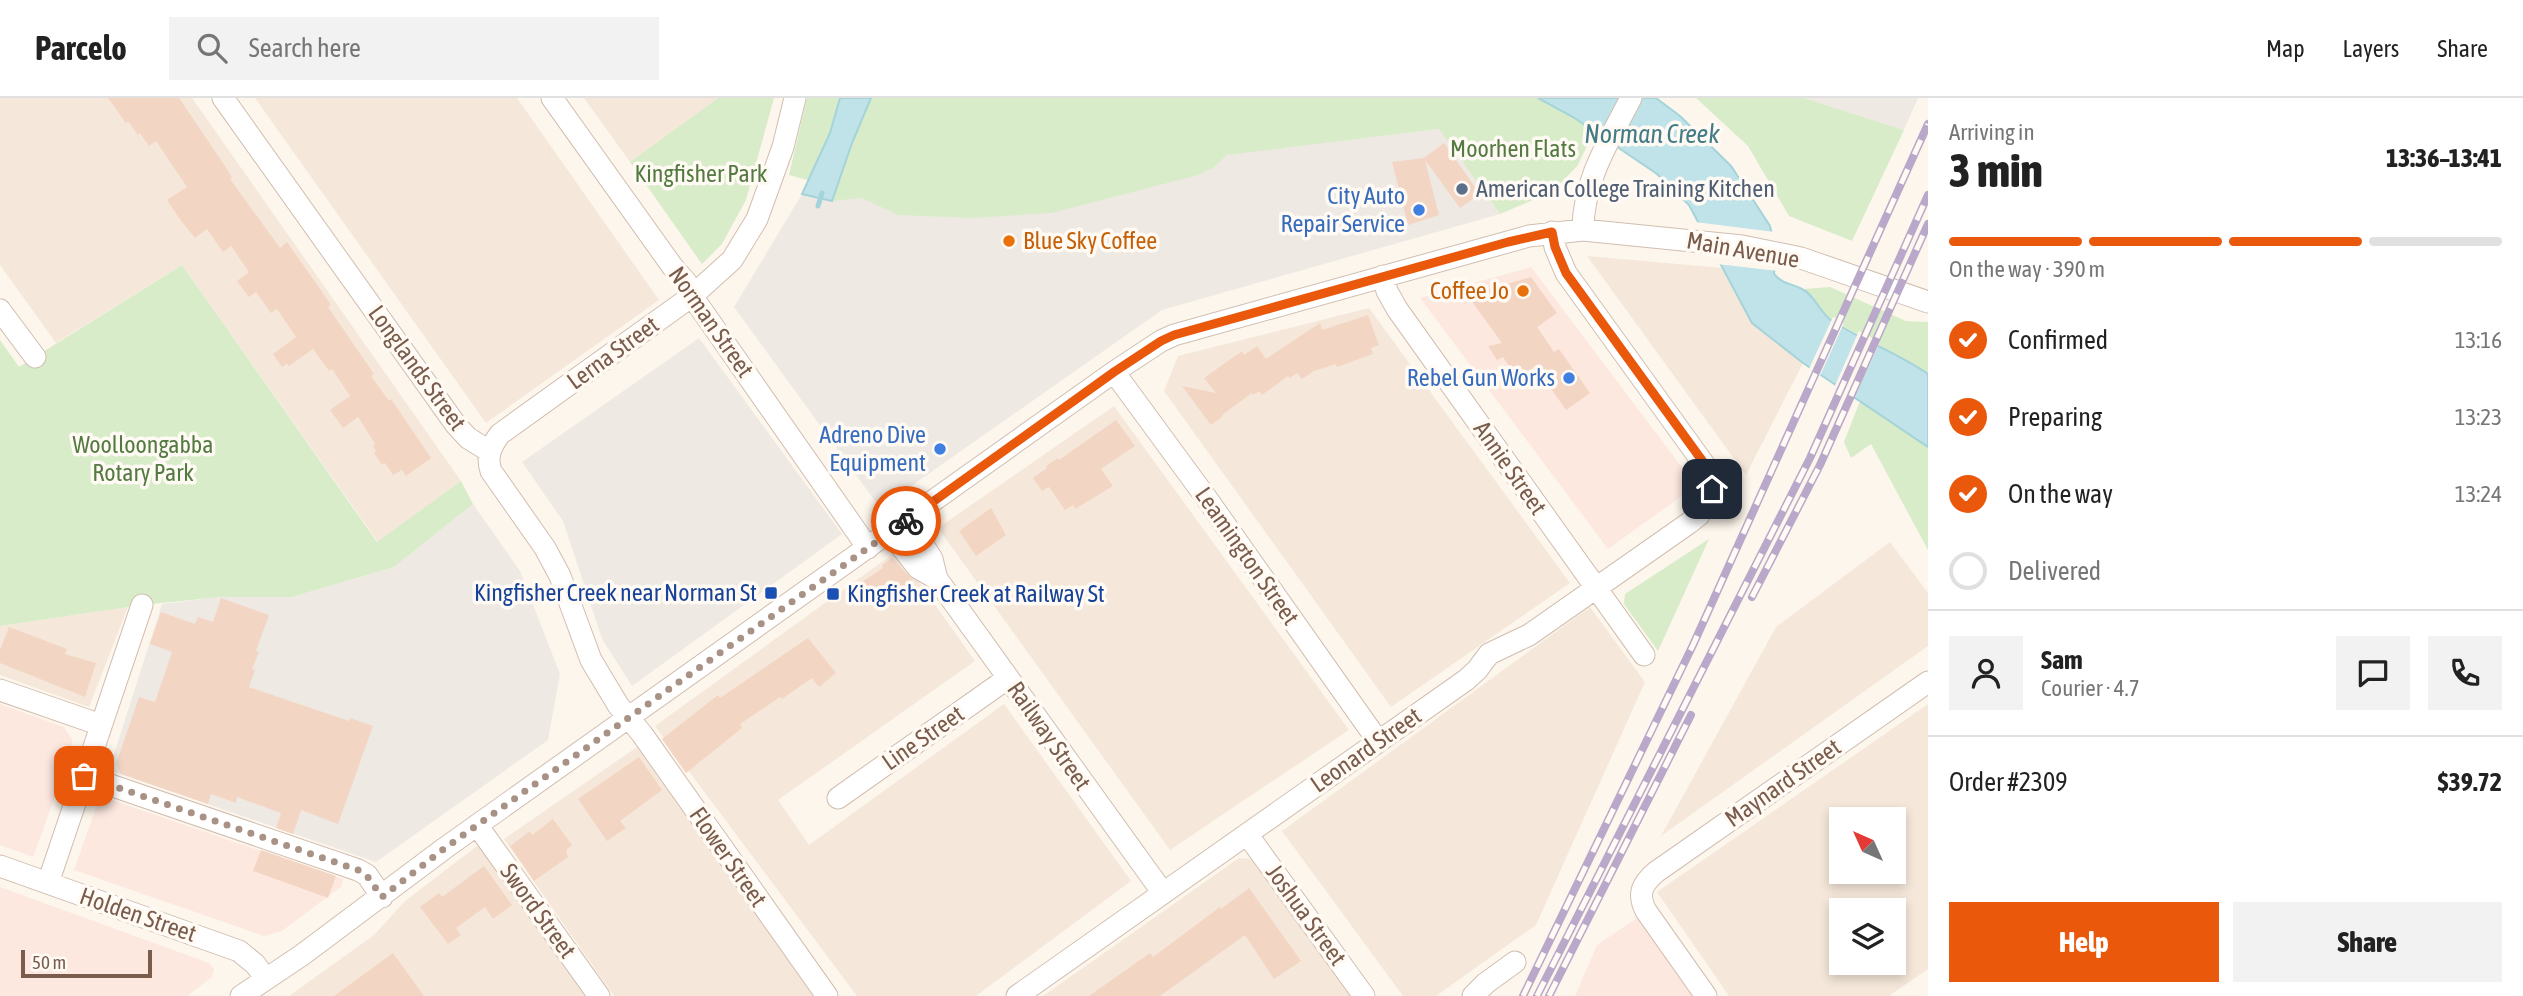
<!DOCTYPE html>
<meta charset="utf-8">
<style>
body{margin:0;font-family:"Asap Condensed",sans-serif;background:#f2f2f2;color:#222;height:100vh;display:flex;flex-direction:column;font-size:26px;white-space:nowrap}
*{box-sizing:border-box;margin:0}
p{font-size:23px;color:#767676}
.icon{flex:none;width:38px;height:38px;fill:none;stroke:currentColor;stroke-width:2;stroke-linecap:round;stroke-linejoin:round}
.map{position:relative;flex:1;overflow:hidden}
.side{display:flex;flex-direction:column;background:#fff;width:595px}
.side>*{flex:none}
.needle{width:46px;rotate:315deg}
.controls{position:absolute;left:1829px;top:709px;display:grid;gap:14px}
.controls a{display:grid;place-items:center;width:77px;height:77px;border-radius:0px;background:#fff;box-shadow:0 4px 10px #0003;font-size:35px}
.scale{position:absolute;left:21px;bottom:18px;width:131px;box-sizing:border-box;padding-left:7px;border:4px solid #7a5c4d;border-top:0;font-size:19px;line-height:24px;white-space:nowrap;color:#7a5c4d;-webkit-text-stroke:5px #fffaf3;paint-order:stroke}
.pin{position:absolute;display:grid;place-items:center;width:60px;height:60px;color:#fff;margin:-30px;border-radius:14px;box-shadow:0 4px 10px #0006}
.courier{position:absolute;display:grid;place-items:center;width:70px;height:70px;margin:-35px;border:5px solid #ea580c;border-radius:50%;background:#fff;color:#222;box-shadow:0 2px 9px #0007}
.headline em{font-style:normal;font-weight:800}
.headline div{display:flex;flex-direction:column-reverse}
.headline{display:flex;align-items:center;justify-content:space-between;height:119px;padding:0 21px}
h1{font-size:46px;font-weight:800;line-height:52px}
.bar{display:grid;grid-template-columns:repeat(4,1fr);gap:10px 7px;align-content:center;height:84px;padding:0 21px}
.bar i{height:9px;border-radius:5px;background:#e0e0e0}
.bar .on{background:#ea580c}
.bar p{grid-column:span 4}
.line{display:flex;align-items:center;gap:18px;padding:0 21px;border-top:2px solid #e0e0e0}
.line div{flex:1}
.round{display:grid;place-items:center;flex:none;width:74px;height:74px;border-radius:0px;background:#f2f2f2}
ol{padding:0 21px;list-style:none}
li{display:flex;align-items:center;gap:21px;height:77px}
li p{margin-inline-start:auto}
li .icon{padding:7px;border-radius:50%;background:#ea580c;color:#fff;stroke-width:4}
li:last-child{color:#767676}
li i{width:38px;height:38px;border:4px solid #e0e0e0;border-radius:50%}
.cta{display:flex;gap:14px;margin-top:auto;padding:14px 21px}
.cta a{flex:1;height:80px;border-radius:0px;background:#ea580c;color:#fff;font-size:28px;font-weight:800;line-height:80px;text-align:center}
.cta a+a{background:#f2f2f2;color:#222}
header{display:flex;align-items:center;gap:42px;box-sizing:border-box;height:98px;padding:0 35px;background:#fff;border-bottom:2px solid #e0e0e0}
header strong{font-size:33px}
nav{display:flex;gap:38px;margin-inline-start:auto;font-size:24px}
.search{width:490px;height:63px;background:#f2f2f2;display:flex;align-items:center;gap:18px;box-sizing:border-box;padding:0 24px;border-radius:0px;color:#767676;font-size:26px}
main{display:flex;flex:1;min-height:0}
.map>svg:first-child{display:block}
.residential{fill:#f5e8da;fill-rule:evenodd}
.commercial{fill:#fde8e0}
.industrial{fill:#efe9e4}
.green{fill:#d8ecc9}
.water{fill:#bfe3e8;stroke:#a5d3da;stroke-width:2}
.pier{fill:#fdf6ec}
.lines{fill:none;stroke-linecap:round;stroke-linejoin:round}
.stream{stroke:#a5d3da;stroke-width:5}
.building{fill:#f3d5c3}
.minor-casing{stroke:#d1beb0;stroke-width:23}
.minor{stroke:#fff;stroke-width:21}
.rail-casing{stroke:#b9a8c9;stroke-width:8}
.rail{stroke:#fffaf3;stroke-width:5;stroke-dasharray:16;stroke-linecap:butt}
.done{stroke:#a89285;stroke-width:7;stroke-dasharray:0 12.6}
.route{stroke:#ea580c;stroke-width:9}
.service-dot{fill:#5c6f8a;stroke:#fffaf3;stroke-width:2.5}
.shop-dot{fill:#3f7fe0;stroke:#fffaf3;stroke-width:2.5}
.food-dot{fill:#e8710a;stroke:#fffaf3;stroke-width:2.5}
.transit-dot{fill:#1a4fb4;stroke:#fffaf3;stroke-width:2.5}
.labels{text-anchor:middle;stroke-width:7;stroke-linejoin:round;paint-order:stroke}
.park-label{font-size:24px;fill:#537a41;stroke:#fffaf3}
.service-label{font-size:24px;fill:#4e5e75;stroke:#fffaf3;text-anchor:start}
.shop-label{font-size:24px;fill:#366cbe;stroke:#fffaf3;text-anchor:end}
.food-label{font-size:24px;fill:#c56008;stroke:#fffaf3;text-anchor:start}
.street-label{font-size:24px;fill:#7a5c4d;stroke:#fffaf3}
.transit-label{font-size:24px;fill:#164399;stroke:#fffaf3;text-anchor:end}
.water-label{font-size:26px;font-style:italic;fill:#437c86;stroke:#fffaf3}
</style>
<header>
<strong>Parcelo</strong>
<div class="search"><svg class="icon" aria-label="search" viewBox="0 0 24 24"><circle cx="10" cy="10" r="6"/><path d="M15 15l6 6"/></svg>Search here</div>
<nav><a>Map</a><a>Layers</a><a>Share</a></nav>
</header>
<main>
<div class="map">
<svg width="1928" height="898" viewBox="0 0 1928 898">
<rect width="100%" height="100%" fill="#fdf6ec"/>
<!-- residential -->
<path class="residential" d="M0 0H192L461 383 378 444 182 167 56 245 0 167Z
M255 0H517L659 202 486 325Z
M584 0H718L630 64Z
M1587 158 1723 170 1752 225 1803 265 1746 377Z
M1369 210 1570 485 1391 609 1164 293 1178 258Z
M1114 308 1349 632 1170 752 938 430Z
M1890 444 1928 495V548L1661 738 1776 529Z
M897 453 975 563 778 702 809 747 1004 606 1131 783 976 898H857L655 628Z
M128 509 89 609 0 577V528Z
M1590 509 1645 584 1536 827 1436 898H1403L1282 733Z
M1928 606V871L1889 898H1729L1657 794ZM1841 721H1894V774H1841ZM1841 812H1894V864H1841Z
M637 649 816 898H614L504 741Z
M481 745 589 898H289L374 837 405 803Z
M1239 760 1251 761 1256 766 1354 898H1043Z"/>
<!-- commercial -->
<path class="commercial" d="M1531 169 1696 388 1608 451 1420 200Z
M0 606 64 629 72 641 73 650 33 759 0 747Z
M100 698 343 781 342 788 282 833 264 838 74 772Z
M0 789 209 865 214 871 212 879 187 898H0Z
M1640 818 1696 898H1575L1597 847Z"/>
<!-- industrial -->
<path class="industrial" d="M1804 0H1918L1904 32Z
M1440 31 1500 116 1162 212 880 410 734 209 802 96 832 103Z
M699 240 842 436 632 588 602 541 563 423 522 364Z
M473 406 520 473 560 576 548 642 376 764 109 672 162 506 221 499H292L394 469Z"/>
<!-- green -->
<path class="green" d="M718 0H774L746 102 722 146 702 166 630 64Z
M807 0H1589L1600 20 1578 67 1552 94 1500 116 1439 31 1227 57 1213 70 1198 77 1052 115 972 120 898 117 862 100 832 103 836 90 789 77Z
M1696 0H1804L1904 32 1852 143 1789 118 1748 48Z
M182 167 377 444 461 383 473 406 394 469 292 499H221L142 507 0 528V242L19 269Z
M1830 189 1906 223 1928 224V276L1908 263 1829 221 1804 191Z
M1860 303 1928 349V452L1871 346 1851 360 1844 344Z
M1709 441 1658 553 1624 506 1625 496Z"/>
<!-- water -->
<path class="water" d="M840 0H871L852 45 832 103 802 96 830 35Z
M1538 0H1656L1680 18 1731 68 1770 128 1776 156 1774 176C1784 187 1791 185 1802 191 1814 196 1820 215 1832 223 1863 243 1898 255 1928 276V349L1803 265 1752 225 1689 107 1657 76 1573 19Z"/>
<!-- pier -->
<path class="pier" d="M1695 124 1775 134 1779 150 1778 173 1717 166Z
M1833 219 1844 225 1819 280 1808 273Z
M1859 233 1880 244 1853 302 1834 290Z"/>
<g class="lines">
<!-- stream -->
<path class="stream" d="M818 108 822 95"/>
</g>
<!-- building -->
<path class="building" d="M108 0H179L227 71 232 80 230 81 280 150 287 144 318 188 331 207 328 209 374 276 371 278 389 303 391 301 431 360 406 378 402 372 393 377 385 365 382 367 374 355 376 353 373 348 375 346 358 319 343 330 330 312 350 298 332 271 329 273 313 251 289 268 287 266 282 269 273 256 296 239 277 211 271 215 256 194 249 199 237 183 249 174 231 148 223 154 207 131 195 140 179 120 167 102 187 89 156 43 149 48 140 35 138 37 128 23 126 25Z
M1444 45 1480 96 1460 110 1425 62 1439 117 1408 127 1392 64 1424 60Z
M1531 179 1557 215 1537 229 1554 254 1559 251 1590 295 1566 312 1535 268 1518 281 1503 259 1497 262 1488 248 1502 245 1470 201 1479 194Z
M1368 217 1379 247 1371 250 1373 256 1337 269 1336 266 1314 273 1302 281 1297 275 1290 280 1288 278 1262 297 1260 293 1253 297 1252 295 1222 317 1223 318 1211 327 1182 288 1216 295 1204 280 1242 253 1244 257 1257 248 1266 261 1320 225 1322 232Z
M1116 322 1135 348 1101 371 1113 388 1075 411 1073 407 1065 412 1049 389 1042 393 1033 380 1047 370 1046 368 1058 360 1059 362Z
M991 410 1006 437 976 458 959 433Z
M892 460 913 482 874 507 859 486 883 470 882 467Z
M221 500 269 517 256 553 259 554 252 571 255 572 249 589 349 623 350 620 373 628 338 726 301 712 293 736 276 730 281 715 237 699 236 705 211 696 208 706 121 676 116 666 139 599 155 604 172 554 150 546 161 514 195 526 198 519 213 524Z
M9 529 67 551 65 556 96 565 85 599 0 565V552Z
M808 540 836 575 819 589 812 580 782 601 780 599 740 626 742 630 686 675 662 641 718 597 720 600Z
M639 659 662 692 620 723 626 730 607 743 578 701Z
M553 721 572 747 566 752 568 759 534 783 510 748 530 733 532 737Z
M261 752 336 778 328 800 253 773Z
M484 768 512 807 493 821 485 809 456 830 461 837 448 846 420 809 439 795 442 799Z
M1249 790 1301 863 1274 881 1245 837 1160 898H1089L1150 855 1153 859 1220 809 1221 811Z
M393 855 424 898H334Z"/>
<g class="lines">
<defs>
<path id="minor" d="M223 0 456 327 468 340 489 353
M552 0 672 168 686 184 692 198 868 450
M795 0 783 49 757 121 732 162 692 198 500 336C491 348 486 358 491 373L545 450 560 478 591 562 618 607 642 636 827 898
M1583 132C1583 82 1609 43 1631 0
M1383 178 1387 193 1397 211 1644 557
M0 212 35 259
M1114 274 1205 398 1378 643
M907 422 932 461 937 481 1163 795
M890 434 918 470 937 481
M0 592 101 627
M84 678 358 772 367 777 382 799
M838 700 1008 580
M477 727 599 898
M1247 736 1364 898
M0 768 239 853 255 866 266 881
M48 785 142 507
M241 898 302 857 445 750 1114 274 1161 243 1174 237 1529 138 1583 132 1742 148 1801 160 1928 204
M1017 898 1466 582 1477 572 1489 556 1529 537 1689 425 1699 417 1708 402 1713 384 1711 376 1566 175 1555 149 1552 134
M1473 898 1486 885 1515 864
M1706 898 1646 813C1637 796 1642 786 1656 774L1928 584"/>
</defs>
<!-- minor casing -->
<use href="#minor" class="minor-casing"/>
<!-- minor -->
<use href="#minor" class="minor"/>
<defs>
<path id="rail" d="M1752 499 1820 367 1928 126
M1523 898 1693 547 1928 26
M1537 898 1810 360 1928 97
M1549 898 1691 617"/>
</defs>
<!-- rail casing -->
<use href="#rail" class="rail-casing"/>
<!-- rail -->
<use href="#rail" class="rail"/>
</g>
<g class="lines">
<!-- done -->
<path class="done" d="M84 678 358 772 367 778 382 799 445 750 906 423"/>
<!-- route -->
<path class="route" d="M906 423 1114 274 1161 243 1174 237 1508 144 1552 134 1555 149 1566 175 1709 372 1713 384 1712 391"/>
</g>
<!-- markers -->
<circle class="service-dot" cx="1462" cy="91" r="7"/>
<g class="shop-dot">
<circle cx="1419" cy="112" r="7"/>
<circle cx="1569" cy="280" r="7"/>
<circle cx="940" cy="351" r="7"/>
</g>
<g class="food-dot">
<circle cx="1009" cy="143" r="7"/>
<circle cx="1523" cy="193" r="7"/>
</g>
<g class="transit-dot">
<rect x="764" y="488" width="14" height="14" rx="3.5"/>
<rect x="826" y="489" width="14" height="14" rx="3.5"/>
</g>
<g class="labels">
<!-- park labels -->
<g class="park-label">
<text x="1513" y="59">Moorhen Flats</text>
<text x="701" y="84">Kingfisher Park</text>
<text x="143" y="355">Woolloongabba<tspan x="143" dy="28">Rotary Park</tspan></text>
</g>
<!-- service labels -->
<g class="service-label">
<text x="1476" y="99">American College Training Kitchen</text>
</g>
<!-- shop labels -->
<g class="shop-label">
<text x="1405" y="106">City Auto<tspan x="1405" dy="28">Repair Service</tspan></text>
<text x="1555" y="288">Rebel Gun Works</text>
<text x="926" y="345">Adreno Dive<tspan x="926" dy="28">Equipment</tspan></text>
</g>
<!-- food labels -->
<g class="food-label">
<text x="1023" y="151">Blue Sky Coffee</text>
<text x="1509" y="201" text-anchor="end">Coffee Jo</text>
</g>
<!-- street labels -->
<g class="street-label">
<text transform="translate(1743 152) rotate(10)" y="8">Main Avenue</text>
<text transform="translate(711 224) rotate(55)" y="8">Norman Street</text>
<text transform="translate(613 255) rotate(-36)" y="8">Lerna Street</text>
<text transform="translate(417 270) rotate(54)" y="8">Longlands Street</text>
<text transform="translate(1510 370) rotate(55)" y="8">Annie Street</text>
<text transform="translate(1247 458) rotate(55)" y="8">Leamington Street</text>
<text transform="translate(1049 638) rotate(55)" y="8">Railway Street</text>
<text transform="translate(923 640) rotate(-35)" y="8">Line Street</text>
<text transform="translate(1366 652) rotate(-35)" y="8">Leonard Street</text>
<text transform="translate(1783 685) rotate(-35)" y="8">Maynard Street</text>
<text transform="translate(728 759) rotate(55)" y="8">Flower Street</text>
<text transform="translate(538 813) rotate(54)" y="8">Sword Street</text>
<text transform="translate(138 817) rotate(19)" y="8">Holden Street</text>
<text transform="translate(1306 817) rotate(54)" y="8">Joshua Street</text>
</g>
<!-- transit labels -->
<g class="transit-label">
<text x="757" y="503">Kingfisher Creek near Norman St</text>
<text x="847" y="504" text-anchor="start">Kingfisher Creek at Railway St</text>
</g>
<!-- water labels -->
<g class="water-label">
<text x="1652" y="45">Norman Creek</text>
</g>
</g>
</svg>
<div class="controls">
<a><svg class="needle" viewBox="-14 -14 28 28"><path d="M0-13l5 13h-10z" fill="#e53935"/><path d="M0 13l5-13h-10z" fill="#767676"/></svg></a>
<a><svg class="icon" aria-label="layers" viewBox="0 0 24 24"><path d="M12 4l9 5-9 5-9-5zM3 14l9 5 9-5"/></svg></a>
</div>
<div class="scale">50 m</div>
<div class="pin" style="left:84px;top:678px;background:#ea580c"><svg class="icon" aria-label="bag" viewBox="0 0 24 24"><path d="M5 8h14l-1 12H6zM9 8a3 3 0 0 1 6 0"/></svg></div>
<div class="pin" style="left:1712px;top:391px;background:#1f2937"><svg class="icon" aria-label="home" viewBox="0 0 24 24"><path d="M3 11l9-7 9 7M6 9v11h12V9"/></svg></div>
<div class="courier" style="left:906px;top:423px"><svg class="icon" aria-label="bike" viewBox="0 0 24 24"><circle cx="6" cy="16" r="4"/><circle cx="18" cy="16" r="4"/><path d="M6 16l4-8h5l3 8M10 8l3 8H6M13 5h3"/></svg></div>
</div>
<section class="side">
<div class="headline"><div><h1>3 min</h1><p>Arriving in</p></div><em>13:36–13:41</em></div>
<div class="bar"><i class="on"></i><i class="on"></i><i class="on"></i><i></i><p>On the way · 390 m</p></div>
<ol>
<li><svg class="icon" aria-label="check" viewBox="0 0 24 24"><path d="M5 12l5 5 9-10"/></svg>Confirmed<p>13:16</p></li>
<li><svg class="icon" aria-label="check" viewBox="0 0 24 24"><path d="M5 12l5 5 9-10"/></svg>Preparing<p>13:23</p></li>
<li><svg class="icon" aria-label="check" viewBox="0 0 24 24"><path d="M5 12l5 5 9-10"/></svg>On the way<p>13:24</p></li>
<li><i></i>Delivered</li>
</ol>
<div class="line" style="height:126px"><a class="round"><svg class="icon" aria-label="person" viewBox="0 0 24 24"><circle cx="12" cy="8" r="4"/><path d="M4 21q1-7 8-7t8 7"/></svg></a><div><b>Sam</b><p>Courier · 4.7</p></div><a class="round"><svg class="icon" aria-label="chat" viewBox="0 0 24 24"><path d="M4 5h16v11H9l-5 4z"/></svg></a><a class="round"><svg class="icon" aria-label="phone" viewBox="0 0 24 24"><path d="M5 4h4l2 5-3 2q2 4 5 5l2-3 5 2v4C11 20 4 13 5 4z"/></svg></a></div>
<div class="line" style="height:91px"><div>Order #2309</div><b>$39.72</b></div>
<div class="cta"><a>Help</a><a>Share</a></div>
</section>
</main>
